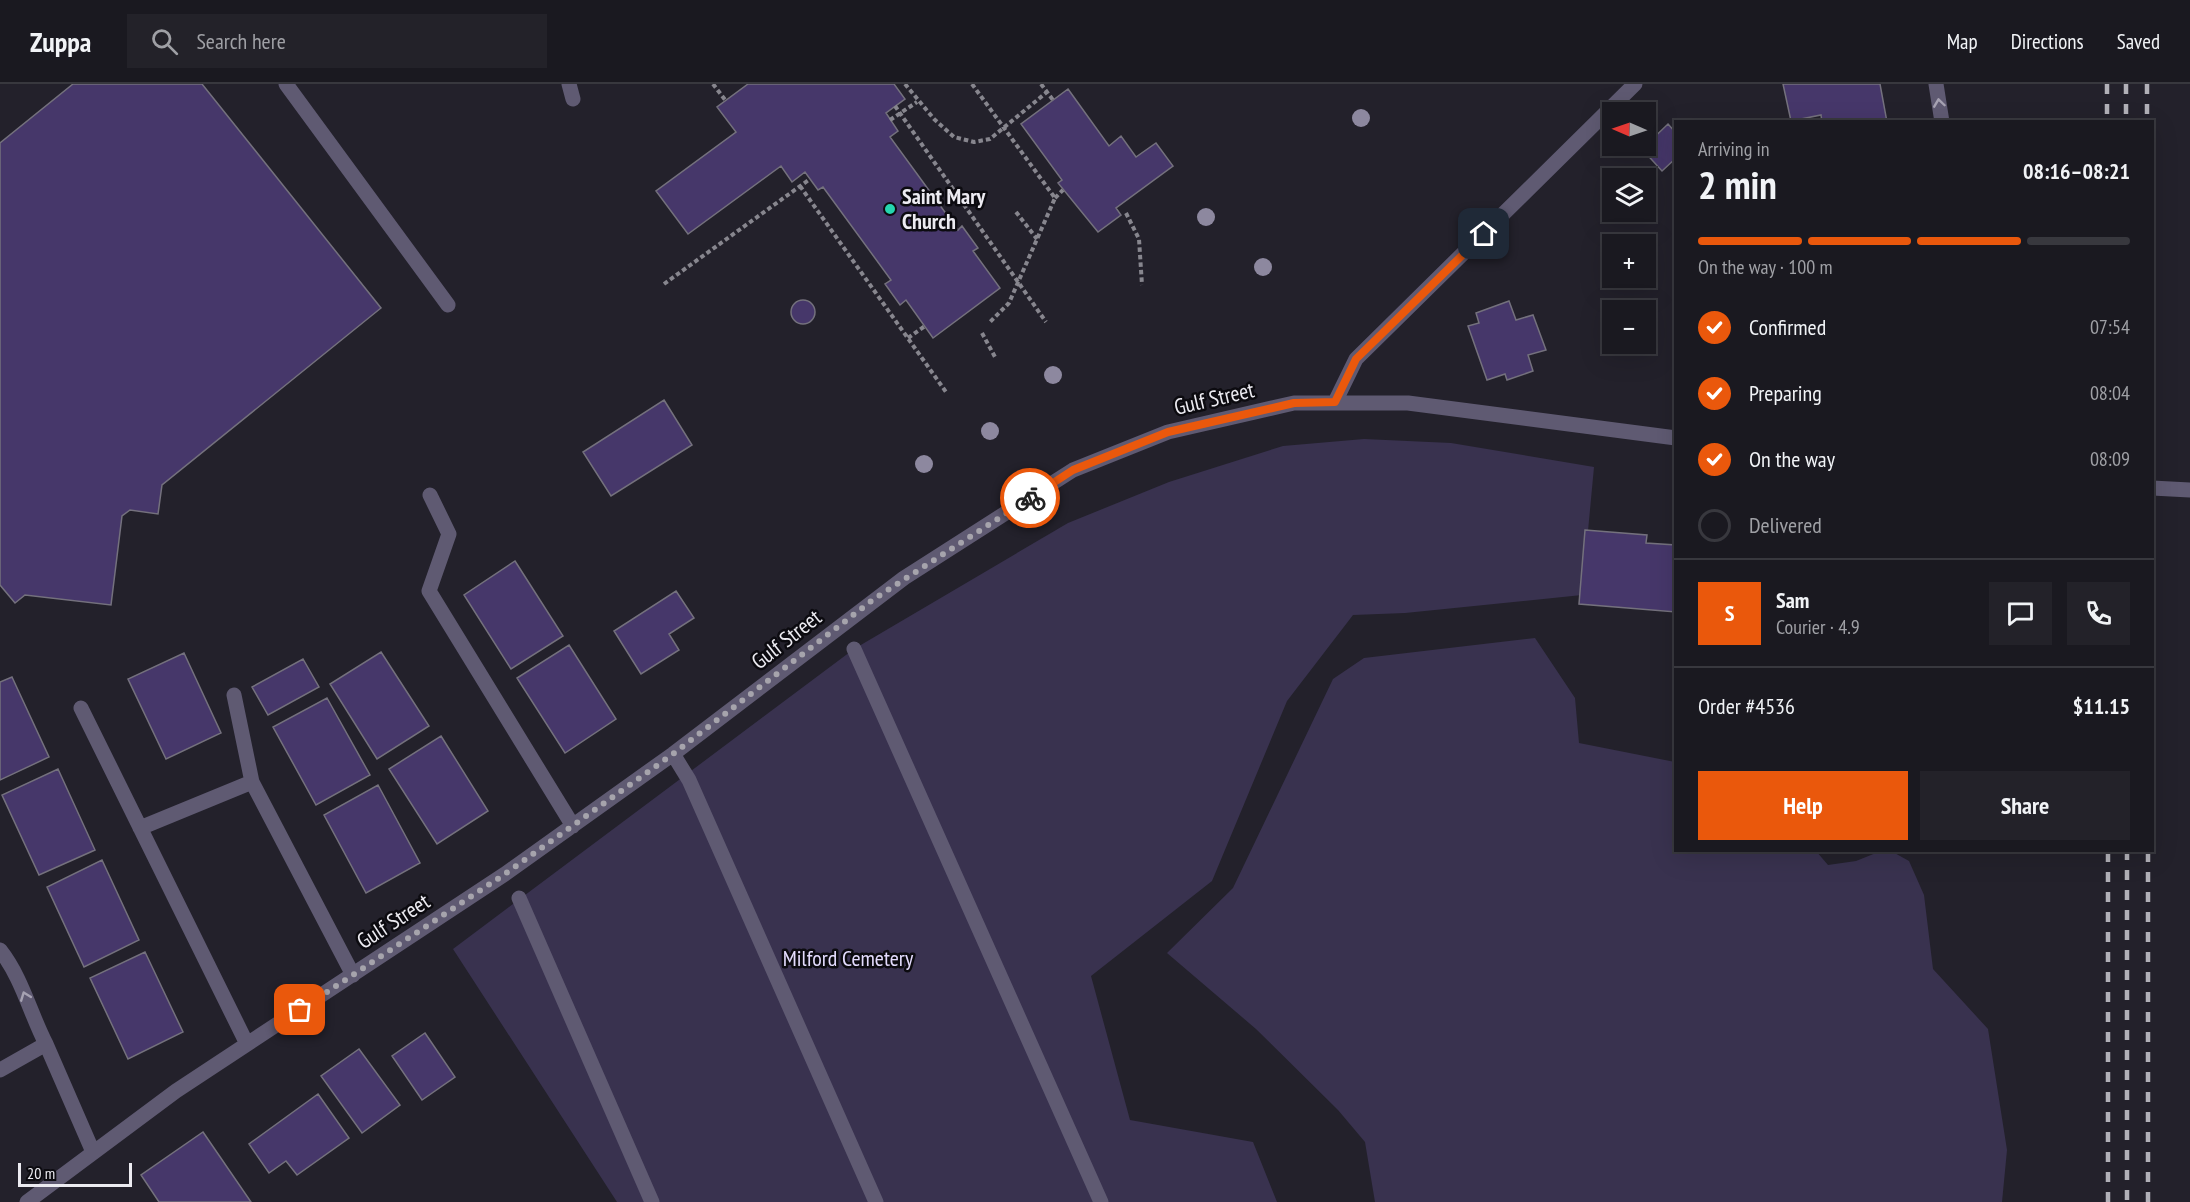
<!DOCTYPE html>
<meta charset="utf-8">
<style>
body{margin:0;font-family:"PT Sans Narrow",sans-serif;background:#232229;color:#f1f3f6;height:100vh;display:flex;flex-direction:column;font-size:22px;white-space:nowrap}
*{box-sizing:border-box;margin:0}
p{font-size:20px;color:#9fa0a5}
.icon{flex:none;width:33px;height:33px;fill:none;stroke:currentColor;stroke-width:2;stroke-linecap:round;stroke-linejoin:round}
.map{position:relative;flex:1;overflow:hidden}
.sheet{position:absolute;left:1674px;top:36px;width:480px;height:732px;display:flex;flex-direction:column;background:#1a1920;border-radius:0px;box-shadow:0 6px 24px #0002,0 0 0 2px #38383e}
.sheet>*{flex:none}
.needle{width:39px;rotate:272deg}
.fabs{position:absolute;left:1602px;top:18px;display:grid;gap:12px}
.fabs a{display:grid;place-items:center;width:54px;height:54px;border-radius:0px;background:#1a1920;box-shadow:0 6px 24px #0002,0 0 0 2px #38383e;font-size:30px}
.scale{position:absolute;left:18px;bottom:15px;width:114px;box-sizing:border-box;padding-left:6px;border:3px solid #ecebf1;border-top:0;font-size:16px;line-height:21px;white-space:nowrap;color:#ecebf1;-webkit-text-stroke:4px #0c0b10;paint-order:stroke}
.pin{position:absolute;display:grid;place-items:center;width:51px;height:51px;color:#fff;margin:-26px;border-radius:12px;box-shadow:0 3px 9px #0006}
.courier{position:absolute;display:grid;place-items:center;width:60px;height:60px;margin:-30px;border:4px solid #ea580c;border-radius:50%;background:#fff;color:#222;box-shadow:0 2px 8px #0007}
.headline em{font-style:normal;font-weight:800}
.headline div{display:flex;flex-direction:column-reverse}
.headline{display:flex;align-items:center;justify-content:space-between;height:102px;padding:0 24px}
h1{font-size:39px;font-weight:800;line-height:45px}
.bar{display:grid;grid-template-columns:repeat(4,1fr);gap:9px 6px;align-content:center;height:72px;padding:0 24px}
.bar i{height:8px;border-radius:4px;background:#38383e}
.bar .active{background:#ea580c}
.bar p{grid-column:span 4}
.line{display:flex;align-items:center;gap:15px;padding:0 24px;border-top:2px solid #38383e}
.line div{flex:1}
.round{display:grid;place-items:center;flex:none;width:63px;height:63px;border-radius:0px;background:#232229}
ol{padding:0 24px;list-style:none}
li{display:flex;align-items:center;gap:18px;height:66px}
li p{margin-inline-start:auto}
li .icon{padding:6px;border-radius:50%;background:#ea580c;color:#fff;stroke-width:4}
li:last-child{color:#9fa0a5}
li i{width:33px;height:33px;border:3px solid #38383e;border-radius:50%}
.cta{display:flex;gap:12px;margin-top:auto;padding:12px 24px}
.cta a{flex:1;height:69px;border-radius:0px;background:#ea580c;color:#fff;font-size:24px;font-weight:800;line-height:69px;text-align:center}
.cta a+a{background:#232229;color:#f1f3f6}
header{display:flex;align-items:center;gap:36px;box-sizing:border-box;height:84px;padding:0 30px;background:#1a1920;border-bottom:2px solid #38383e}
header strong{font-size:28px}
nav{display:flex;gap:33px;margin-inline-start:auto;font-size:21px}
.search{width:420px;height:54px;background:#232229;display:flex;align-items:center;gap:15px;box-sizing:border-box;padding:0 21px;border-radius:0px;color:#9fa0a5;font-size:22px}
.map>svg:first-child{display:block}
.green{fill:#39324f}
.building{fill:#46376a;stroke:#74717d;stroke-width:1.5}
.lines{fill:none;stroke-linecap:round;stroke-linejoin:round}
.path{stroke:#87868e;stroke-width:4;stroke-dasharray:4.5 3;stroke-linecap:butt}
.minor{stroke:#5f5a72;stroke-width:15}
.rail{stroke:#b1b0b7;stroke-width:4.5;stroke-dasharray:10 10;stroke-linecap:butt}
.tree{fill:#8d889f}
.oneway{stroke:#a6a2b2}
.done{stroke:#a6a4ac;stroke-width:6;stroke-dasharray:0 10.8}
.route{stroke:#ea580c;stroke-width:8}
.poi-dot{fill:#25d5ae;stroke:#0c0b10;stroke-width:2}
.labels{text-anchor:middle;stroke-width:5;stroke-linejoin:round;paint-order:stroke}
.poi-label{font-size:22px;font-weight:bold;fill:#ecebf1;stroke:#0c0b10;text-anchor:start}
.street-label{font-size:22px;fill:#ecebf1;stroke:#0c0b10}
.park-label{font-size:22px;fill:#e4dcfe;stroke:#0c0b10}
</style>
<header>
<strong>Zuppa</strong>
<div class="search"><svg class="icon" aria-label="search" viewBox="0 0 24 24"><circle cx="10" cy="10" r="6"/><path d="M15 15l6 6"/></svg>Search here</div>
<nav><a>Map</a><a>Directions</a><a>Saved</a></nav>
</header>
<div class="map">
<svg width="2190" height="1118" viewBox="0 0 2190 1118">
<rect width="100%" height="100%" fill="#23212b"/>
<!-- green -->
<path class="green" d="M1364 355 1451 359 1594 383 1582 511 1405 529 1353 531 1287 617 1212 797 1091 892 1130 1036 1253 1058 1277 1118H617L453 865 854 565 1068 439 1169 398 1283 362Z
M1535 554 1575 614 1579 659 1675 678 1676 766 1816 767 1828 781 1856 777 1881 767H1891L1909 777 1924 811 1933 885 1988 945 2007 1066 2002 1118H1375L1365 1058 1338 1026 1256 945 1167 869 1233 804 1333 595 1364 574Z"/>
<!-- building -->
<path class="building" d="M73 0H202L381 224 162 401 158 430 130 426 122 432 111 521 25 511 15 519 0 501V59Z
M748 0H894L905 15 886 29 898 47 890 53 958 146 962 142 978 164 973 167 1000 204 933 254 906 216 900 221 885 200 891 196 823 103 818 106 805 88 792 98 781 82 688 150 656 107 736 48 717 23Z
M1783 0H1880L1887 38H1822L1821 31 1791 37Z
M1068 5 1109 62 1121 52 1136 73 1156 59 1173 82 1116 124 1121 131 1098 148 1058 99 1062 96 1021 40Z
M1668 40 1676 49V74L1662 87 1642 65Z
M791 228a12 12 0 1 1 24 0a12 12 0 1 1-24 0Z
M1509 217 1516 236 1533 231 1546 266 1528 271 1533 287 1507 296 1505 290 1487 296 1468 242 1479 239 1476 229Z
M664 316 692 361 611 412 583 368Z
M1585 446 1647 451 1646 459 1676 461V528L1579 520Z
M515 477 563 552 511 585 464 511Z
M676 507 694 534 669 550 679 566 641 590 614 547Z
M569 561 616 635 565 669 517 594Z
M381 568 429 642 377 675 330 600Z
M184 569 221 649 166 675 128 595Z
M303 575 319 603 268 631 252 603Z
M12 593 49 673 0 696V598Z
M327 614 370 691 316 721 273 643Z
M441 652 488 727 437 760 389 685Z
M58 685 95 766 39 791 2 711Z
M378 701 420 779 366 809 324 731Z
M102 776 139 856 84 883 47 803Z
M145 868 183 948 128 975 90 894Z
M425 949 455 993 422 1016 392 972Z
M359 965 400 1021 362 1049 321 992Z
M318 1010 349 1054 297 1091 286 1077 269 1089 249 1060Z
M203 1048 251 1118H159L141 1091Z"/>
<g class="lines">
<!-- path -->
<path class="path" d="M713 0 726 17
M905 0 934 35 954 53 974 58 990 55 1047 8
M972 0 1055 114 1009 219 990 238
M1041 0 1053 16
M895 22 1046 238
M890 36 917 18
M800 102 946 308
M1055 114 1063 106
M1016 128 1037 155
M1126 129 1139 155 1142 201
M664 200 810 95
M982 249 995 273
M908 254 925 242"/>
<!-- minor -->
<path class="minor" d="M286 0 448 221
M569 0 573 15
M1936 0 1942 38
M1335 318 1356 275 1635 0
M2152 404 2190 406
M430 411 449 450 429 507 573 742
M854 565 1101 1118
M234 611 252 698 353 891
M81 624 247 960
M673 670 689 696 876 1118
M140 744 252 698
M519 814 652 1118
M0 866C22 894 30 929 46 960
M0 986 46 960 93 1068
M27 1118 176 1007 505 790 673 670 904 494 1073 386 1168 348 1294 319H1408L1676 354"/>
<!-- rail -->
<path class="rail" d="M2107 0V38
M2126 0V38
M2147 0V38
M2127 766V1118
M2108 1118V766
M2148 1118V766"/>
</g>
<!-- trees -->
<g class="tree">
<circle cx="1361" cy="34" r="9"/>
<circle cx="1206" cy="133" r="9"/>
<circle cx="1263" cy="183" r="9"/>
<circle cx="1053" cy="291" r="9"/>
<circle cx="990" cy="347" r="9"/>
<circle cx="924" cy="380" r="9"/>
</g>
<!-- one-way arrows -->
<defs><path id="oneway-chevron" d="M-2-3.5L2.5 0L-2 3.5" fill="none" stroke-width="1.6" stroke-linecap="round" stroke-linejoin="round" transform="scale(1.5)"/></defs>
<g class="oneway">
<use href="#oneway-chevron" transform="translate(1939 19) rotate(-98)"/>
<use href="#oneway-chevron" transform="translate(25 912) rotate(-111)"/>
</g>
<g class="lines">
<!-- done -->
<path class="done" d="M300 926 505 790 673 670 874 515 1030 414"/>
<!-- route -->
<path class="route" d="M1030 414 1073 386 1168 348 1294 319 1335 318 1356 275 1484 150"/>
</g>
<!-- markers -->
<circle class="poi-dot" cx="890" cy="125" r="6"/>
<g class="labels">
<!-- poi labels -->
<g class="poi-label">
<text x="902" y="120">Saint Mary<tspan x="902" dy="25">Church</tspan></text>
</g>
<!-- street labels -->
<g class="street-label">
<text transform="translate(1214 314) rotate(-13)" y="8">Gulf Street</text>
<text transform="translate(786 555) rotate(-38)" y="8">Gulf Street</text>
<text transform="translate(393 837) rotate(-33)" y="8">Gulf Street</text>
</g>
<!-- park labels -->
<g class="park-label">
<text x="848" y="882">Milford Cemetery</text>
</g>
</g>
</svg>
<div class="fabs">
<a><svg class="needle" viewBox="-14 -14 28 28"><path d="M0-13l5 13h-10z" fill="#e53935"/><path d="M0 13l5-13h-10z" fill="#9fa0a5"/></svg></a>
<a><svg class="icon" aria-label="layers" viewBox="0 0 24 24"><path d="M12 4l9 5-9 5-9-5zM3 14l9 5 9-5"/></svg></a>
<a>+</a>
<a>−</a>
</div>
<div class="scale">20 m</div>
<div class="pin" style="left:300px;top:926px;background:#ea580c"><svg class="icon" aria-label="bag" viewBox="0 0 24 24"><path d="M5 8h14l-1 12H6zM9 8a3 3 0 0 1 6 0"/></svg></div>
<div class="pin" style="left:1484px;top:150px;background:#1f2937"><svg class="icon" aria-label="home" viewBox="0 0 24 24"><path d="M3 11l9-7 9 7M6 9v11h12V9"/></svg></div>
<div class="courier" style="left:1030px;top:414px"><svg class="icon" aria-label="bike" viewBox="0 0 24 24"><circle cx="6" cy="16" r="4"/><circle cx="18" cy="16" r="4"/><path d="M6 16l4-8h5l3 8M10 8l3 8H6M13 5h3"/></svg></div>
<section class="sheet">
<div class="headline"><div><h1>2 min</h1><p>Arriving in</p></div><em>08:16–08:21</em></div>
<div class="bar"><i class="active"></i><i class="active"></i><i class="active"></i><i></i><p>On the way · 100 m</p></div>
<ol>
<li><svg class="icon" aria-label="check" viewBox="0 0 24 24"><path d="M5 12l5 5 9-10"/></svg>Confirmed<p>07:54</p></li>
<li><svg class="icon" aria-label="check" viewBox="0 0 24 24"><path d="M5 12l5 5 9-10"/></svg>Preparing<p>08:04</p></li>
<li><svg class="icon" aria-label="check" viewBox="0 0 24 24"><path d="M5 12l5 5 9-10"/></svg>On the way<p>08:09</p></li>
<li><i></i>Delivered</li>
</ol>
<div class="line" style="height:108px"><b class="round" style="background:#ea580c;color:#fff">S</b><div><b>Sam</b><p>Courier · 4.9</p></div><a class="round"><svg class="icon" aria-label="chat" viewBox="0 0 24 24"><path d="M4 5h16v11H9l-5 4z"/></svg></a><a class="round"><svg class="icon" aria-label="phone" viewBox="0 0 24 24"><path d="M5 4h4l2 5-3 2q2 4 5 5l2-3 5 2v4C11 20 4 13 5 4z"/></svg></a></div>
<div class="line" style="height:78px"><div>Order #4536</div><b>$11.15</b></div>
<div class="cta"><a>Help</a><a>Share</a></div>
</section>
</div>
